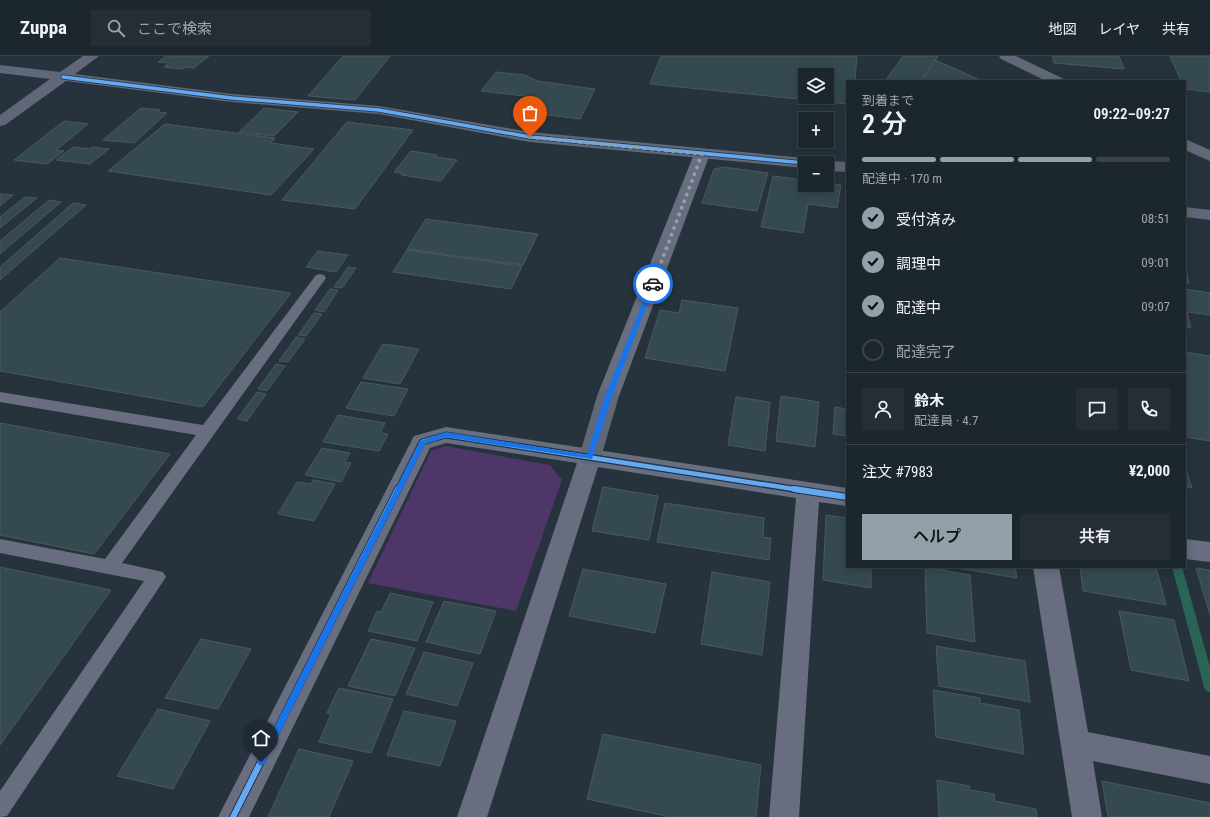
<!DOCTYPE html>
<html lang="ja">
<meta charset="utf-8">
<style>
body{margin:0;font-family:"Roboto Condensed","Noto Sans JP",sans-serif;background:#252e35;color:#f1f3f6;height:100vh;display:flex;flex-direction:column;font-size:15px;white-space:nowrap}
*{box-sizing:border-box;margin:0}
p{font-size:13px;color:#a0a5aa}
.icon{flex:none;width:22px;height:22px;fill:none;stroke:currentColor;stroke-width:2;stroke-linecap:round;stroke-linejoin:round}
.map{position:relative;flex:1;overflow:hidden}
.side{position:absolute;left:846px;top:24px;width:340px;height:488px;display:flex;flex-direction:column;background:#1c262d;border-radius:0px;box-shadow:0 2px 10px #0003,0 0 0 1px #3a4349}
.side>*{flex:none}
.buttons{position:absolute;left:798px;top:12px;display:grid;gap:8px}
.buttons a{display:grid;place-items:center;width:36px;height:36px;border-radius:0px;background:#1c262d;box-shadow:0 2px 10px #0003,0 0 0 1px #3a4349;font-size:20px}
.pin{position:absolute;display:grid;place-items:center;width:34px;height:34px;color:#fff;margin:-41px -17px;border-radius:50% 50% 50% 0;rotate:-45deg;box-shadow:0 0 4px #0007}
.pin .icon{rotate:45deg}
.courier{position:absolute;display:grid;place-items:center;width:40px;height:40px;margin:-20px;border:3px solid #1a73e8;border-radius:50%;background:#fff;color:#222;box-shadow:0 1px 5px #0007}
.summary em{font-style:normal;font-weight:600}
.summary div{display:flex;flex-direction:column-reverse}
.summary{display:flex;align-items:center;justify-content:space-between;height:68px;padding:0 16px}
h1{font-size:26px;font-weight:600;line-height:30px}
.bar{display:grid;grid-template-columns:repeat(4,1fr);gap:6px 4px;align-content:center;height:48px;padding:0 16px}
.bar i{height:5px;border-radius:3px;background:#3a4349}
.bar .selected{background:#92a0a9}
.bar p{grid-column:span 4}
.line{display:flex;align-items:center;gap:10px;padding:0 16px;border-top:1px solid #3a4349}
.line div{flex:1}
.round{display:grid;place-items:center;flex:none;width:42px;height:42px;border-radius:0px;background:#252e35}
ol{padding:0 16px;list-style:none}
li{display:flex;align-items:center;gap:12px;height:44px}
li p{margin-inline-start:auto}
li .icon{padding:4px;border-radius:50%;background:#92a0a9;color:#111;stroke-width:4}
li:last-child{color:#a0a5aa}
li i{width:22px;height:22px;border:2px solid #3a4349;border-radius:50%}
.button{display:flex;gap:8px;margin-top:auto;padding:8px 16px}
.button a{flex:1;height:46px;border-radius:0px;background:#92a0a9;color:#111;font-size:16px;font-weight:600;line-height:46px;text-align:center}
.button a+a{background:#252e35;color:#f1f3f6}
header{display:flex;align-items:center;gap:24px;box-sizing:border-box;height:56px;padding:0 20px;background:#1c262d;border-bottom:1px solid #3a4349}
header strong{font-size:19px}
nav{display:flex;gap:22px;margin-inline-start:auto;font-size:14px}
.search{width:280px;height:36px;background:#252e35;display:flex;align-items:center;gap:10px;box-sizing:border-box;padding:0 14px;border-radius:0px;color:#a0a5aa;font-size:15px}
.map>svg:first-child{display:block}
.green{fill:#4f3669}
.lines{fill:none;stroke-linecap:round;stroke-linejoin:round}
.stream{fill:#296455;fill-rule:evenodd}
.building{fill:#354a50;stroke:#4b585d;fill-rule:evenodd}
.lane{fill:#686e7f;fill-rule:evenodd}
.street{fill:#686e7f;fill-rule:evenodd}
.secondary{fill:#5f6778;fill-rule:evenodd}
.highway{fill:#616978;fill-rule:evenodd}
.cycleway-far2-casing{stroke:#1d3545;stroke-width:5}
.cycleway-far1-casing{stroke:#1d3545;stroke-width:7}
.cycleway-casing{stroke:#1d3545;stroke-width:8}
.cycleway-far2{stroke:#66a8f1;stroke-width:3.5}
.cycleway-far1{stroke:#66a8f1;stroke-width:4.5}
.cycleway{stroke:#66a8f1;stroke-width:6}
.route{fill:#1a73e8}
.done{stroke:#92a0a9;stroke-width:4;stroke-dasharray:0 7.2}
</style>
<header>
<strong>Zuppa</strong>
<div class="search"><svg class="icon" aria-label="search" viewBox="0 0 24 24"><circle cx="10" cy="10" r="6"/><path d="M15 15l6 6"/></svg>ここで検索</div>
<nav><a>地図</a><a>レイヤ</a><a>共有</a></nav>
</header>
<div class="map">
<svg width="1210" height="761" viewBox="0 0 1210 761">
<rect width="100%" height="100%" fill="#26333c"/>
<!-- green -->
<path class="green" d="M445 390 550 409 562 424 516 555 368 527 431 395Z"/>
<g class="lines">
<!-- stream -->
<path class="stream" d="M1172 511H1182L1210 611V636L1206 635 1204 631Z"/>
</g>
<!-- building -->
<path class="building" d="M166 0H209L194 12 184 11 182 13 164 11 169 7 158 6Z
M343 0H390L355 44 308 40Z
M661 0H857L855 25H847V48L650 28ZM805 19H827V41H805Z
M903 0H938L921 25H885Z
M1052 0H1119L1124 13 1054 7Z
M1170 0H1210V36L1185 33V25H1181Z
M935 4 980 24 951 25 936 23 935 25H921Z
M496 16 525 19 537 25 595 33 580 63 532 57 542 42 481 35Z
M141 52 160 54 158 56 167 57 134 87 103 84Z
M264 52 298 56 274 80 239 76Z
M64 65 88 68 56 94 64 95 47 108 14 104Z
M347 66 413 74 355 153 282 144Z
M165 68 275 82 271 87 314 93 271 139 108 115Z
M73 91 90 93 92 91 109 93 90 108 56 104Z
M411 95 437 99 435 101 457 104 441 125 401 119 402 117 394 116Z
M724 111 768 117 757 155 702 147 714 113Z
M773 120 805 124V129H827V127L841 129 837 152 808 148 803 177 761 171Z
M0 138H1L13 139 0 150Z
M25 141 37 142 0 172V161Z
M49 144 61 146 0 198V185Z
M73 147 86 149 0 224V211Z
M426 163 538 178 523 209 407 193Z
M407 194 522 210 511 233 393 216Z
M318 195 348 199 336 216 306 211Z
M60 202 291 237 203 351 0 315V256Z
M1185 208 1189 227 1185 226Z
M348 211 356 212 342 232 334 231Z
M330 233 338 234 324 256 315 254Z
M1185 233 1210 237V259L1187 256 1191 272 1185 271Z
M682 244 738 252 725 315 645 302 660 254 679 257Z
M314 257 322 258 306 280 298 279Z
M296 281 305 283 288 306 279 305Z
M383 288 419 293 400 328 363 322Z
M1185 296 1210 300V385L1185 381Z
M276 308 285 310 267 335 258 333Z
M361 326 408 333 394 360 346 352Z
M257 336 266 338 247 365 237 363Z
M781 340 819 346 815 391 776 385Z
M736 341 770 346 765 395 728 389Z
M835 351 847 353V380L833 378Z
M338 359 385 367 380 377 388 378 379 395 323 386Z
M0 367 170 398 94 498 0 479Z
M322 392 350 397 345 406 351 407 341 426 305 419Z
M1185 411 1192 432 1185 431Z
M313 424 335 428 314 465 278 458 297 426 311 428Z
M603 431 658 440 649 484 592 475Z
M665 447 764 462 763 481 771 482 769 504 657 486Z
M826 459 847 462V511H871V532L823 524Z
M0 511 111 534 0 689Z
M925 511 970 519 975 586 927 577Z
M951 511H1015L1017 522Z
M1080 511H1156L1166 549 1083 535Z
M1196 512 1210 514V559Z
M583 513 666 528 655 577 569 560Z
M712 516 770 526 762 599 701 588Z
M390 537 433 546 417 585 368 575 377 555 381 556Z
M444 545 496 555 480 598 426 586Z
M1119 555 1174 564 1189 625 1131 614Z
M201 583 251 593 218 653 165 642Z
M371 583 415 592 395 640 348 630Z
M936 590 1025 605 1030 646 939 630Z
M424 596 473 607 457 650 406 638Z
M339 632 393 643 371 697 319 686 331 658 327 657Z
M933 634 980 642V647L1019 654 1024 698 936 681Z
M158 653 210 665 173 733 117 720Z
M404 655 456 665 440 710 387 699Z
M603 678 761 709 756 761H670L587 743Z
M299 693 353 705 329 761H268Z
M937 724 969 730 970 734 994 738 995 745 1036 753 1037 761H939Z
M1102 725 1210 747V761H1108Z"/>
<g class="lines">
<!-- lane -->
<path class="lane" d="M320 218 324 219 326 222 122 507 163 516 166 521 7 760 0 761V735L144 525 0 497V483L105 503 196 379 0 346V336L203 369 316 219Z"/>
<!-- street -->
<path class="street" d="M702 93 707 95 710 98 619 340 615 345 608 347 601 345 597 340 694 98 697 95Z
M446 371 847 432V450L819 446 799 761H769L796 442 598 411 487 761H457L577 407 446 387 430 392 249 761H218L414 380Z
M1185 483 1210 486V506L1185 503Z
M1033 511H1059L1088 676 1210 700V728L1093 705 1102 761H1072Z"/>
<!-- secondary -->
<path class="secondary" d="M83 0H99L75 18 232 38 379 50 530 76 805 102 811 104 813 107H805V112L530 86 379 58 232 46 66 25 5 69 0 70V59L50 23 0 17V9L60 16Z
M827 105 847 106V116L827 115V107H821Z
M1185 151 1210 154V164L1185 161Z
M608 333 615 335 619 340 601 401 598 407 590 409 582 407 579 401 597 340 601 335Z"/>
<!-- highway -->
<path class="highway" d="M999 0H1016L1062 22 1064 25H1046L1001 3Z
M1185 83 1210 94V105L1185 94Z"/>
<defs>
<path id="cycleway-far2" d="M63 21 232 42 379 54 530 81 805 107"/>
<path id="cycleway-far1" d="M398 434 422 386 446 379 800 434"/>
<path id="cycleway" d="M794 433 847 441
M233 761 398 433"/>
</defs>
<!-- cycleway-far2 casing -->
<use href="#cycleway-far2" class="cycleway-far2-casing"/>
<!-- cycleway-far1 casing -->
<use href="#cycleway-far1" class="cycleway-far1-casing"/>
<!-- cycleway casing -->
<use href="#cycleway" class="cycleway-casing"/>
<!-- cycleway-far2 -->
<use href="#cycleway-far2" class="cycleway-far2"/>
<!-- cycleway-far1 -->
<use href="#cycleway-far1" class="cycleway-far1"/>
<!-- cycleway -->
<use href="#cycleway" class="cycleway"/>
</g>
<!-- route -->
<path class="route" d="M653 227 655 228 612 340 592 403 446 381 425 388 264 708 261 710 258 708 257 706 258 703 420 385 446 376 587 399 605 340 650 228Z"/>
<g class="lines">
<!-- done -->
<path class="done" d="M530 81 702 98 653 228"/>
</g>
</svg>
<div class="buttons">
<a><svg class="icon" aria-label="layers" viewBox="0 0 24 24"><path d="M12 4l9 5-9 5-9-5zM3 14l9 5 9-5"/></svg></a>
<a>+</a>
<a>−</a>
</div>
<div class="pin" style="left:530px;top:81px;background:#ea580c"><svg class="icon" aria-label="bag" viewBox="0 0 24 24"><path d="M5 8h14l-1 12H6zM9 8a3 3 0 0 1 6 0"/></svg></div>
<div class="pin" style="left:261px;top:706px;background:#1f2937"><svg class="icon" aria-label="home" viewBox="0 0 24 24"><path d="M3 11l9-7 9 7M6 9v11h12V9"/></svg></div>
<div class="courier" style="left:653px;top:228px"><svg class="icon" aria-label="car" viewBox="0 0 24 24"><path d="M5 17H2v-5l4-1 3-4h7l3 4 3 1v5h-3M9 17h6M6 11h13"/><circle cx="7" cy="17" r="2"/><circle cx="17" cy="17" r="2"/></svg></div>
<section class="side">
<div class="summary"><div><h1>2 分</h1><p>到着まで</p></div><em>09:22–09:27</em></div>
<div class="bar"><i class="selected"></i><i class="selected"></i><i class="selected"></i><i></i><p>配達中 · 170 m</p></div>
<ol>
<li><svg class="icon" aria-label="check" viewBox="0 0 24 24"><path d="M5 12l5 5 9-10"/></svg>受付済み<p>08:51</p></li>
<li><svg class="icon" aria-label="check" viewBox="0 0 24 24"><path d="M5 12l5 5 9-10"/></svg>調理中<p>09:01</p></li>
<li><svg class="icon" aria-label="check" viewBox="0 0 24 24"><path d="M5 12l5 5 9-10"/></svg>配達中<p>09:07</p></li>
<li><i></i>配達完了</li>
</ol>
<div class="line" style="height:72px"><a class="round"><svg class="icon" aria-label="person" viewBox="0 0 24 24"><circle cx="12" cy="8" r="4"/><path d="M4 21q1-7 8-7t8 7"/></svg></a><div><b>鈴木</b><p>配達員 · 4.7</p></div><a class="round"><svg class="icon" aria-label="chat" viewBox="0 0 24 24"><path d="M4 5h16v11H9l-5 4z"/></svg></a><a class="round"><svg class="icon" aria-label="phone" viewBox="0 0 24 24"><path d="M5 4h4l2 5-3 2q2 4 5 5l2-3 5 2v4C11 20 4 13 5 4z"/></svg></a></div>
<div class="line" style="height:52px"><div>注文 #7983</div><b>¥2,000</b></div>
<div class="button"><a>ヘルプ</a><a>共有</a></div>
</section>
</div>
